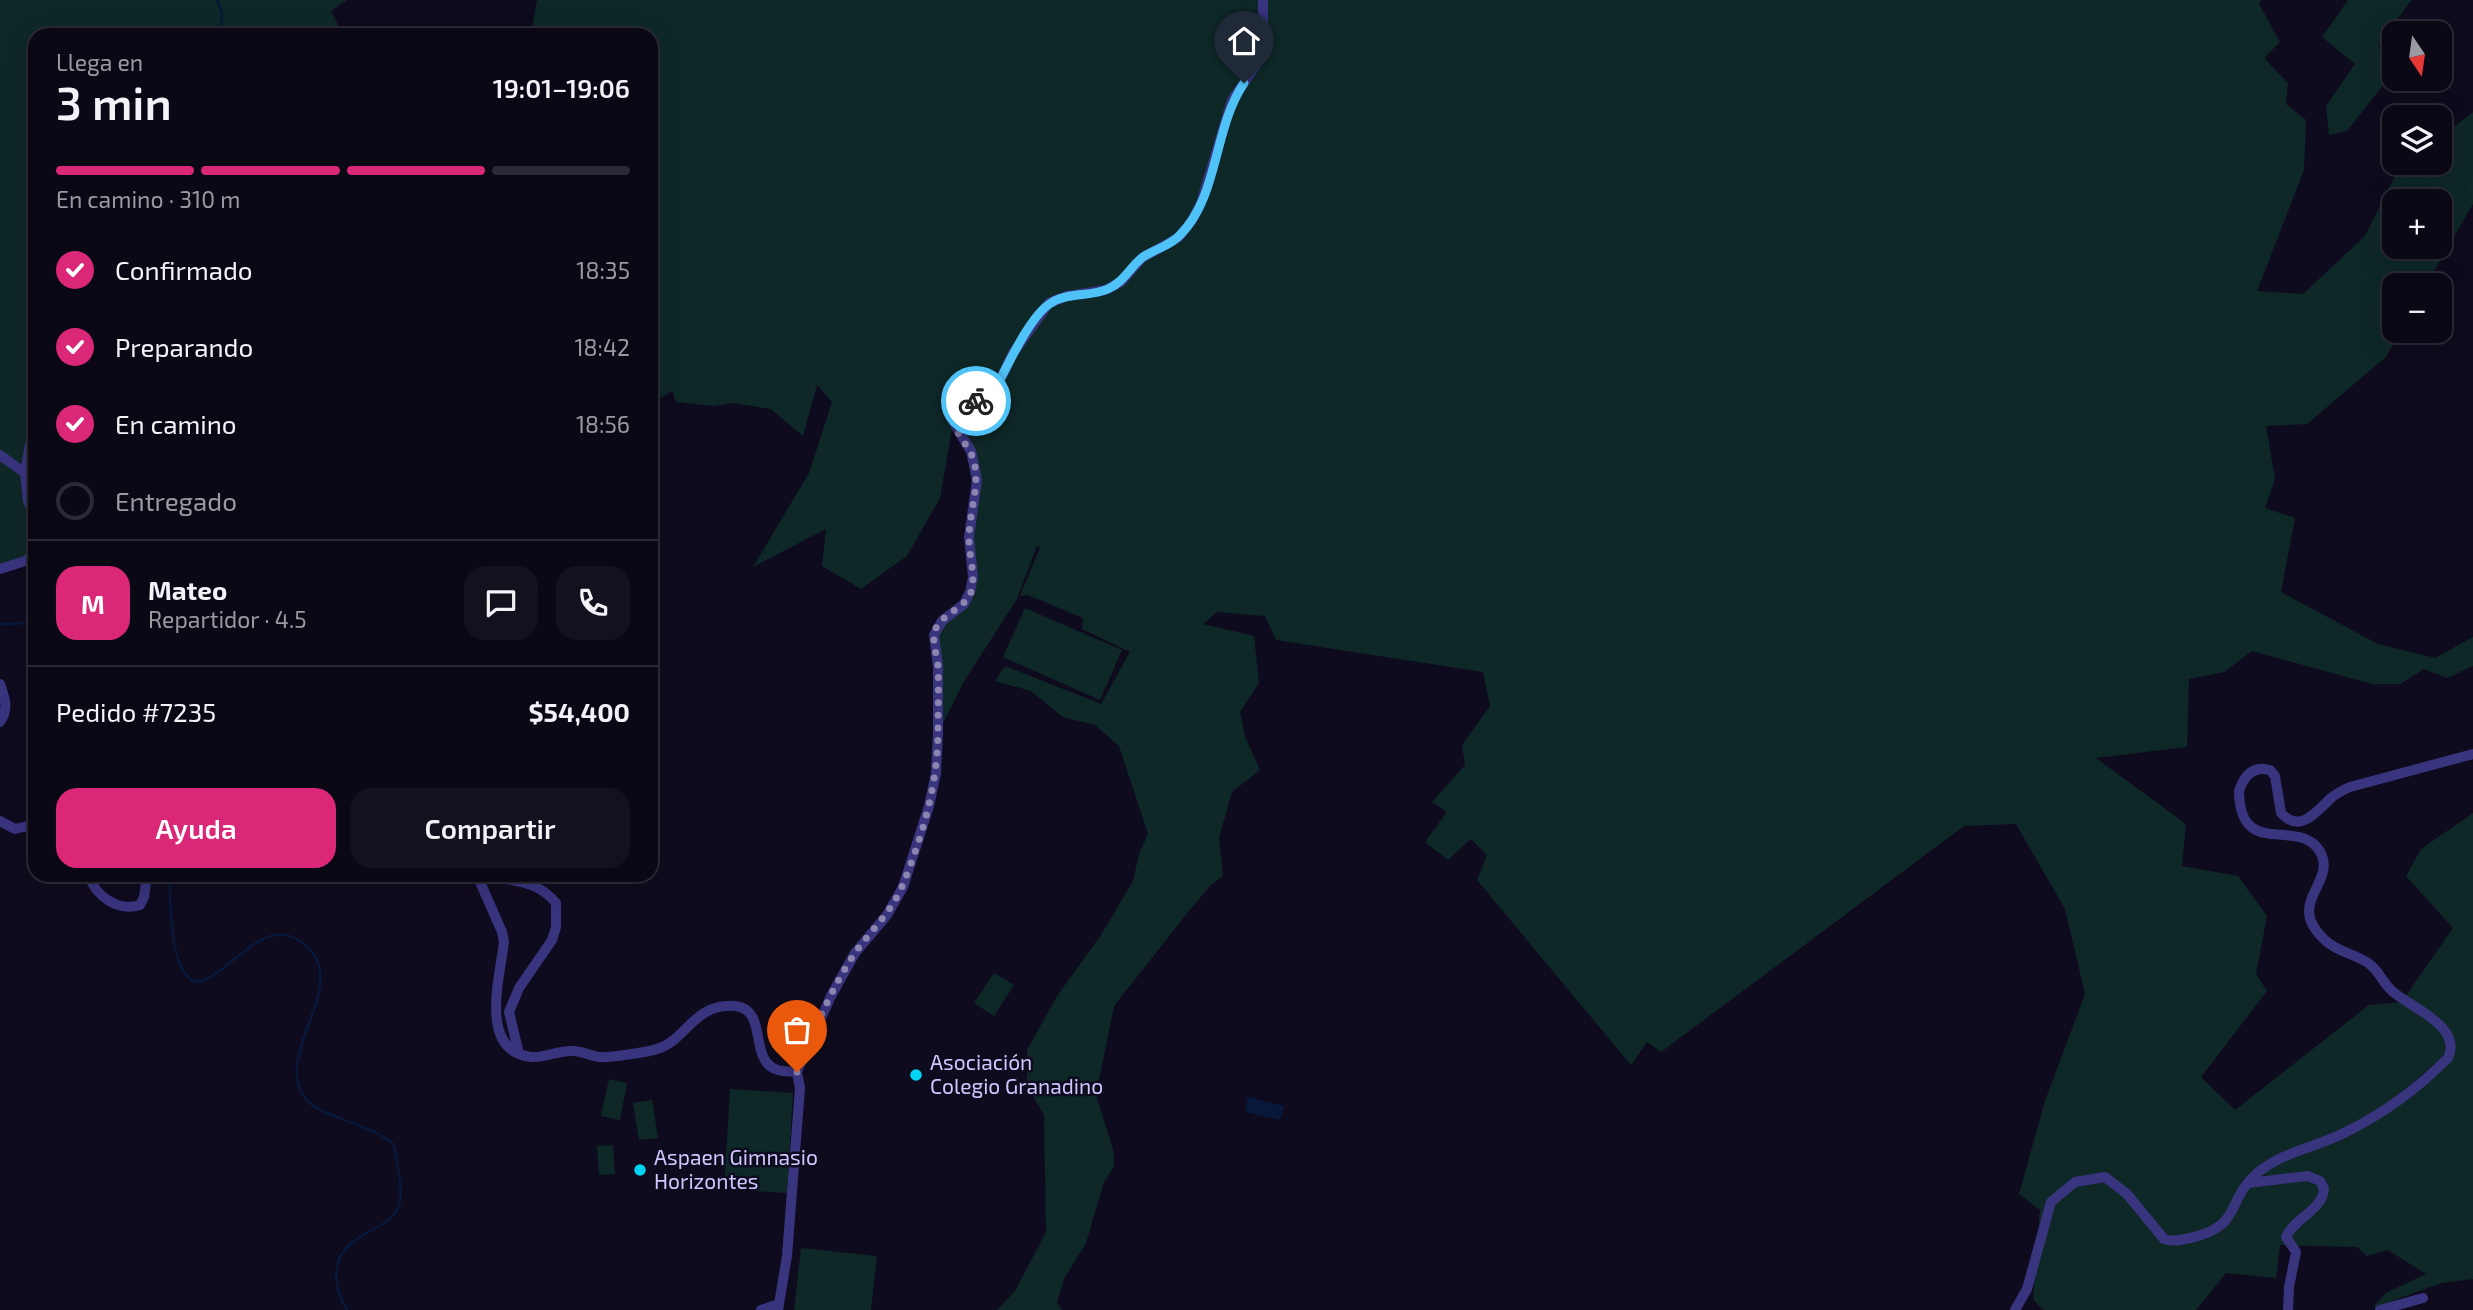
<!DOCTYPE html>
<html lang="es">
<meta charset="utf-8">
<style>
body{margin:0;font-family:"Exo 2",sans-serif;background:#14111f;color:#f1f3f6;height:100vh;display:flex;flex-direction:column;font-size:26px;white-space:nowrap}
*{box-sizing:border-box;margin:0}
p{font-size:23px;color:#9a9aa1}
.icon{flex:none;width:38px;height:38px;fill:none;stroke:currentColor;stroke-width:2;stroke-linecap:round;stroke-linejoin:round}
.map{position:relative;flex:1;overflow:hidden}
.drawer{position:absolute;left:28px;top:28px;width:630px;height:854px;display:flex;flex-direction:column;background:#0b0816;border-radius:21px;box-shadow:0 7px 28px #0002,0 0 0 2px #2b2935}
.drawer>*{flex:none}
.needle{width:46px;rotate:167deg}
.buttons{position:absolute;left:2382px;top:21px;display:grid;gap:14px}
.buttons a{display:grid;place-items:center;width:70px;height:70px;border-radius:14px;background:#0b0816;box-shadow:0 7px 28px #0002,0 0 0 2px #2b2935;font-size:35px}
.pin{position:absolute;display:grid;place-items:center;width:60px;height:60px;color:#fff;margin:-72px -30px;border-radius:50% 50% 50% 0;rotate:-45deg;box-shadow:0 0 7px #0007}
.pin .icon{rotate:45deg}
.courier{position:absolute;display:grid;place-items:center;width:70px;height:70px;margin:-35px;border:5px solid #4fc3f7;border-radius:50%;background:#fff;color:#222;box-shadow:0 2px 9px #0007}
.summary em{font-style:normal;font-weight:600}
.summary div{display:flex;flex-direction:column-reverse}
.summary{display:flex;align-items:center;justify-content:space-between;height:119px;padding:0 28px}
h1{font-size:46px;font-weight:600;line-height:52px}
.bar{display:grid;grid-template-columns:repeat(4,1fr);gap:10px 7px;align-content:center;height:84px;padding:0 28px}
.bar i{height:9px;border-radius:5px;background:#2b2935}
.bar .current{background:#db2777}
.bar p{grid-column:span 4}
.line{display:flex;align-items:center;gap:18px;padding:0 28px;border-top:2px solid #2b2935}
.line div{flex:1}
.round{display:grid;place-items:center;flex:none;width:74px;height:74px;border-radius:21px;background:#14111f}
ol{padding:0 28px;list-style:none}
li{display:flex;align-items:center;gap:21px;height:77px}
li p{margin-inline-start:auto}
li .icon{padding:7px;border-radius:50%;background:#db2777;color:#fff;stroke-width:4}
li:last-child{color:#9a9aa1}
li i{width:38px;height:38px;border:4px solid #2b2935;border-radius:50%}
.primary-button{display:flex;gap:14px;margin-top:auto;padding:14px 28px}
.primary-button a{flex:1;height:80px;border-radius:21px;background:#db2777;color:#fff;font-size:28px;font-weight:600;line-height:80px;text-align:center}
.primary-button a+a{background:#14111f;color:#f1f3f6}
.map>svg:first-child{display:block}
.green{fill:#0e2827;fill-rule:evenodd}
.water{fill:#07183b}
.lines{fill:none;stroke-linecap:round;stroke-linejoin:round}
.stream{stroke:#07183b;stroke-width:2.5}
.street{stroke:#39347e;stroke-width:10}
.done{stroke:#8c85b0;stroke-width:7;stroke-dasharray:0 12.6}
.route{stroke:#4fc3f7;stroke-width:9}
.poi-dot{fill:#00d4f2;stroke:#0f0b1e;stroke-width:2.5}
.labels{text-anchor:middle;stroke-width:5;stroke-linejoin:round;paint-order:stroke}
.poi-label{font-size:21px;fill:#cfc7ff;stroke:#0f0b1e;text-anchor:start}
</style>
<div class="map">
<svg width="2473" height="1310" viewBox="0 0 2473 1310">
<rect width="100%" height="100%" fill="#0f0b1e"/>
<!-- green -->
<path class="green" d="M0 0H347L331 11 343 35 321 27 306 35H35V434L25 473 35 517V554L0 569Z
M537 0H2261L2259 4 2280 42 2264 58 2288 83 2286 104 2306 120 2304 170 2257 291 2303 294 2365 236 2397 172 2408 163H2440V138L2473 112V204L2426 285H2394V331H2400L2386 357 2307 424 2266 426 2275 479 2265 508 2295 518 2281 592 2378 644 2435 658 2473 637V666L2447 678 2424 669 2400 684H2372L2252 651 2224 672 2189 679 2187 747 2096 758 2186 824 2182 866 2238 876 2267 916 2256 974 2267 991 2201 1077 2235 1110 2369 1005 2400 1002 2429 1020 2443 1035 2446 1044 2444 1056 2392 1100 2345 1129 2281 1153 2243 1179 2228 1213 2218 1224 2198 1234 2206 1239C2230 1226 2238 1210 2250 1186L2308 1173 2258 1176 2285 1159 2349 1135 2446 1065 2453 1042 2405 997 2453 928 2406 876 2421 849 2473 813V1279L2442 1283 2372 1308 2386 1293 2426 1274 2388 1250 2367 1256 2357 1247 2280 1245 2276 1278 2226 1273 2196 1310H2044L2033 1300 2040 1210 2019 1194 2045 1101 2085 994 2065 909 2016 824 1964 826 1661 1052 1647 1042 1631 1065 1477 880 1487 855 1471 839 1448 860 1425 842 1447 812 1432 802 1465 765 1462 745 1490 706 1483 672 1276 640 1265 616 1217 612 1203 624 1254 636 1259 683 1240 712 1245 737 1260 770 1232 792 1219 838 1223 876 1211 885 1188 912 1114 1006 1096 1095 1114 1153V1167L1104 1182 1086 1243 1064 1279 1057 1302 1062 1310H997L1015 1291 1046 1232 1044 1115 1027 1086V1050L1057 996 1101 935 1133 881 1139 854 1148 834 1119 746 1095 725 1063 717 1031 691 995 681 1005 666 1101 704 1130 652 1082 629 1083 618 1028 595 1020 596 1040 548 1037 546 1017 599 963 683 938 733 934 635 970 592 974 463 953 423 940 498 907 556 861 589 822 566 826 529 753 567 809 473 832 402 817 385 803 436 771 409 733 403 713 406 676 402 672 391 659 399 651 387V35H531ZM2394 201H2440V247H2394Z
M2348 0H2411L2379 46 2388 79 2347 131 2329 135 2326 106 2355 64 2322 37Z
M1025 608 1122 650 1100 700 1003 657Z
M994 973 1014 985 994 1016 974 1003Z
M609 1079 627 1083 620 1120 601 1116Z
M730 1089 793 1093 787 1193 724 1189Z
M652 1100 658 1138 639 1140 633 1103Z
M613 1145 615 1174 599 1175 597 1146Z
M801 1248 877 1256 871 1310H794Z"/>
<!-- water -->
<path class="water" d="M1248 1097 1284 1106 1280 1120 1245 1112Z"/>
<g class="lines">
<!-- stream -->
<path class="stream" d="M217 0 222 12 221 35
M0 624 35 623
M169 875C171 901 168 972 196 982 230 976 260 917 298 940 360 978 270 1052 305 1098 320 1118 371 1123 394 1145 396 1164 406 1192 397 1210 386 1228 363 1231 349 1245 330 1263 335 1291 347 1310"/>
<!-- street -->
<path class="street" d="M0 455 25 473 28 501 35 517
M25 473 30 445 35 434
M0 569 25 561 35 554
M0 684C5 698 9 709 0 722
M0 821 15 829 28 826 35 818
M89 875C95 896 118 912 140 905L144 897 147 875
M477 875 502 932 504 942C500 977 478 1051 531 1057 545 1058 559 1050 573 1051 582 1051 590 1056 599 1057 607 1058 649 1052 657 1049 686 1041 693 1003 735 1006 768 1009 749 1058 775 1069 781 1072 790 1071 797 1072L831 996 855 953 887 915 903 887 929 806 936 773 938 733V666L934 635 942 621 964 604 970 592 973 577 969 537 977 480 971 451 953 422 955 411 962 403 985 399 994 393 1013 353 1049 303 1067 296 1105 290 1121 282 1142 258 1179 237 1191 222 1201 203 1232 100 1255 67 1263 48V0
M505 875 507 879C528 883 543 887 556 903V927L552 940 519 988 509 1012 519 1054
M2248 1183 2308 1176 2320 1181 2324 1189C2322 1211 2295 1217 2286 1237L2296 1252 2289 1287 2288 1310
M761 1310 779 1304
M778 1310 787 1256 800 1088 797 1072
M2015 1310 2027 1289 2051 1202 2075 1182 2105 1177 2127 1194 2164 1239C2174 1242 2180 1240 2190 1238 2242 1227 2226 1201 2256 1174 2283 1151 2318 1147 2348 1131 2384 1113 2420 1086 2448 1058 2463 1026 2410 1007 2392 991 2382 982 2379 970 2368 963 2355 954 2338 952 2326 941 2282 902 2340 883 2319 850 2297 817 2240 860 2239 791 2244 776 2253 765 2270 770L2275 776 2281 813C2300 834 2316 812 2331 798 2336 794 2343 790 2350 787L2473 754
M2380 1310 2423 1298"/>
</g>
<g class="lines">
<!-- done -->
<path class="done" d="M797 1072C814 1032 830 990 855 953 871 930 892 912 903 884 923 835 938 783 938 730 938 709 939 687 938 666 937 656 933 645 934 635 936 615 965 610 971 592 976 575 969 556 969 539 969 512 980 489 974 461 970 446 953 432 954 418 954 405 964 403 976 401"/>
<!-- route -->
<path class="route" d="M976 401 993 393C1006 370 1029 316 1051 303 1068 292 1090 297 1108 289 1124 282 1130 267 1143 257 1155 249 1170 246 1180 235 1219 196 1213 129 1244 83"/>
</g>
<!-- markers -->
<g class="poi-dot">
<circle cx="916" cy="1075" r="7"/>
<circle cx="640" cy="1170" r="7"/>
</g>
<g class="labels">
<!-- poi labels -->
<g class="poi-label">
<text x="930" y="1070">Asociación<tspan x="930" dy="24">Colegio Granadino</tspan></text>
<text x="654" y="1165">Aspaen Gimnasio<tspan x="654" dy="24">Horizontes</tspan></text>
</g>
</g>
</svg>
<div class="buttons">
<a><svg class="needle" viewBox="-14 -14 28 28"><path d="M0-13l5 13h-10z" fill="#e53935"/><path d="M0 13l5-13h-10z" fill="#9a9aa1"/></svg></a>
<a><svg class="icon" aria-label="layers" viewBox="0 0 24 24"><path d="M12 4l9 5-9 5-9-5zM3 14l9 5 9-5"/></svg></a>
<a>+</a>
<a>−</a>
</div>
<div class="pin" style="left:797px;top:1072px;background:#ea580c"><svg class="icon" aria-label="bag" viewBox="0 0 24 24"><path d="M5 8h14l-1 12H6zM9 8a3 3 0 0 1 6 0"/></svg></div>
<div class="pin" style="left:1244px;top:83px;background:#1f2937"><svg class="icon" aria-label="home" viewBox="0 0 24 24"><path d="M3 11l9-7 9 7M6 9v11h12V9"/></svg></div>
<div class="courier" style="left:976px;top:401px"><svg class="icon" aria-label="bike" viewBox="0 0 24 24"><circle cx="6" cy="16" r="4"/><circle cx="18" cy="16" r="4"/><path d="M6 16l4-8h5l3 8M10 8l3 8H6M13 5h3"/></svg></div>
<section class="drawer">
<div class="summary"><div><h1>3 min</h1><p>Llega en</p></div><em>19:01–19:06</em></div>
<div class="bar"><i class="current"></i><i class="current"></i><i class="current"></i><i></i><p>En camino · 310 m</p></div>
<ol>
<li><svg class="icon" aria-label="check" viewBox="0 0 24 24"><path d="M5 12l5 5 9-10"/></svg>Confirmado<p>18:35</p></li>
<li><svg class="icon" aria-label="check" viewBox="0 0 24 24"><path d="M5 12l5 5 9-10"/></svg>Preparando<p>18:42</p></li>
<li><svg class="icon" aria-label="check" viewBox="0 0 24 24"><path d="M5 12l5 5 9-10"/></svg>En camino<p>18:56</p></li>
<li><i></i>Entregado</li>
</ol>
<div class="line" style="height:126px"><b class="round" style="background:#db2777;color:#fff">M</b><div><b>Mateo</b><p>Repartidor · 4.5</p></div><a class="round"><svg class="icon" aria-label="chat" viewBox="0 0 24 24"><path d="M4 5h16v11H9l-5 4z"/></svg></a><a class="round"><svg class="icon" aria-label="phone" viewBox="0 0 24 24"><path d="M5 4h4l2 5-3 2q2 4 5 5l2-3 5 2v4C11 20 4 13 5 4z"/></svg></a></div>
<div class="line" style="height:91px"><div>Pedido #7235</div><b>$54,400</b></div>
<div class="primary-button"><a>Ayuda</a><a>Compartir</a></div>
</section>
</div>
